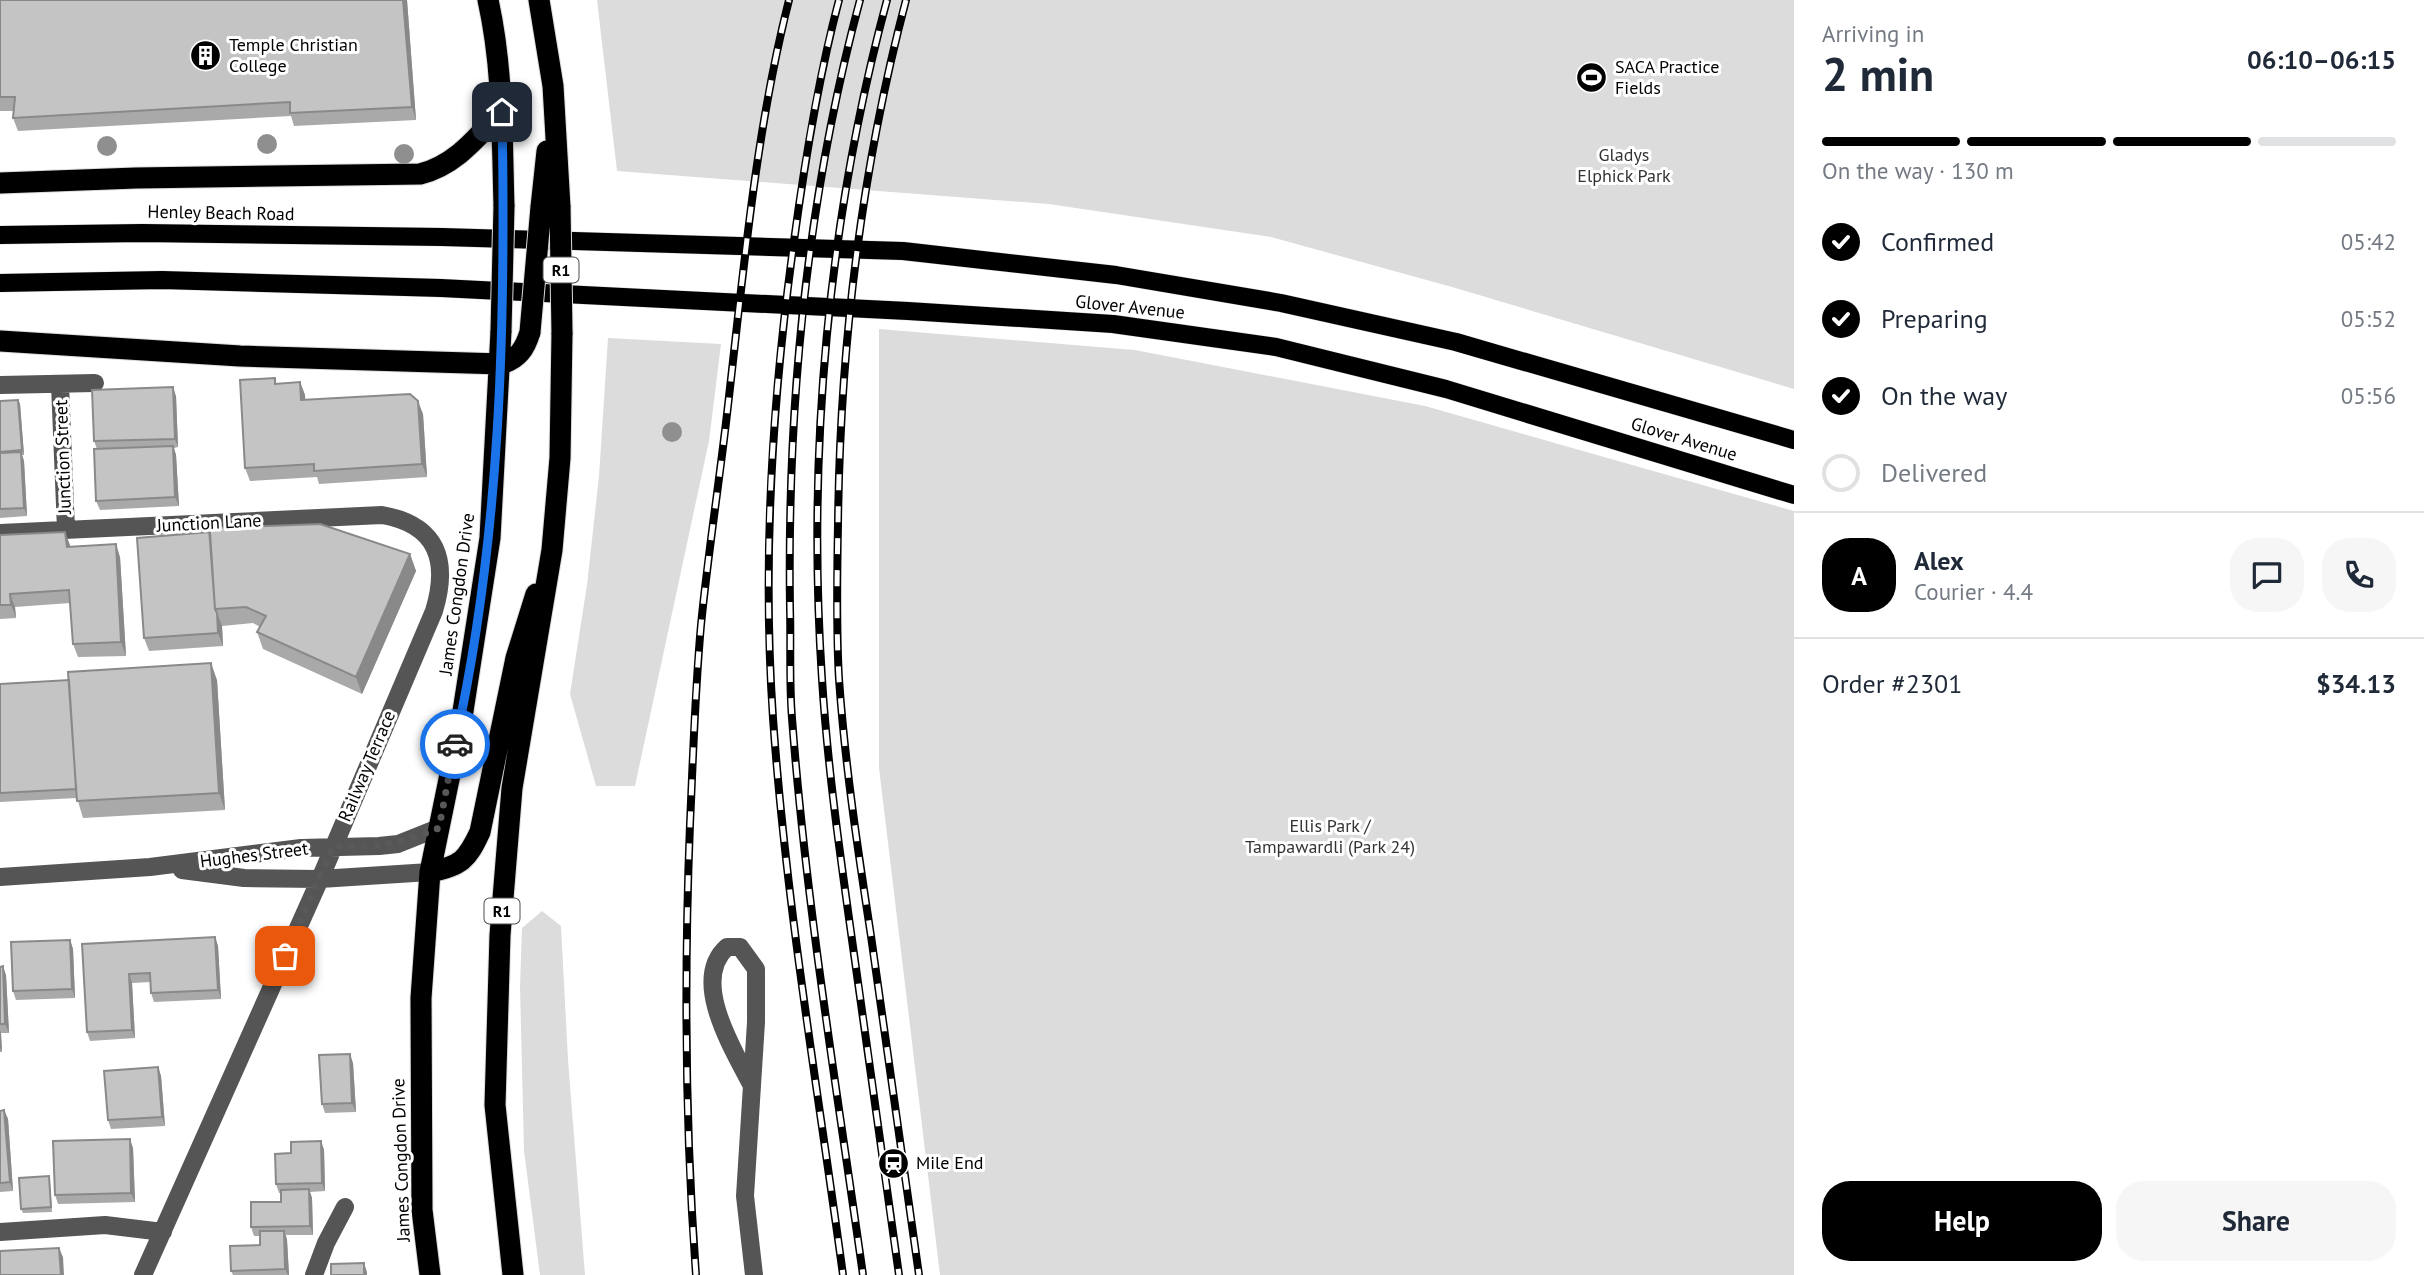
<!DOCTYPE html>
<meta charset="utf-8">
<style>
body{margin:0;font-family:"PT Sans",sans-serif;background:#f6f6f7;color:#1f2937;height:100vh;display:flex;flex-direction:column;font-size:26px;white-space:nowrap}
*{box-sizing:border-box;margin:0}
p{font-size:23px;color:#747a83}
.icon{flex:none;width:38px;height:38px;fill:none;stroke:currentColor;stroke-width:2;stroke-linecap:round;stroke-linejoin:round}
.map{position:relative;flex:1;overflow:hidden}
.details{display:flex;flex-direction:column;background:#fff;width:630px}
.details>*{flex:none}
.pin{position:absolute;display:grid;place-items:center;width:60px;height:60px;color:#fff;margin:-30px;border-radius:14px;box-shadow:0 4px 10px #0006}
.courier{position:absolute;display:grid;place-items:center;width:70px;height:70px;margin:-35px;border:5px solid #1a73e8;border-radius:50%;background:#fff;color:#222;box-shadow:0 2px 9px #0007}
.head em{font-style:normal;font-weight:700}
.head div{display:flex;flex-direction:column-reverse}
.head{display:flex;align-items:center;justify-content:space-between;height:119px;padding:0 28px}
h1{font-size:46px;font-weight:700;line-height:52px}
.bar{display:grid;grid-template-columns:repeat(4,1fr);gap:10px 7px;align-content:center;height:84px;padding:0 28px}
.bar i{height:9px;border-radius:5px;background:#e0e1e3}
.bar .current{background:#000}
.bar p{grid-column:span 4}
.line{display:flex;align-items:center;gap:18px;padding:0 28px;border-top:2px solid #e0e1e3}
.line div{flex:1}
.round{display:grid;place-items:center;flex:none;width:74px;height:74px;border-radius:28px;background:#f6f6f7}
ol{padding:0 28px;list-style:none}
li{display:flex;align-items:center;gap:21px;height:77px}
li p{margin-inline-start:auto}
li .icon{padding:7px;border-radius:50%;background:#000;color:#fff;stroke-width:4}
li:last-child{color:#747a83}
li i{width:38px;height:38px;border:4px solid #e0e1e3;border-radius:50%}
.cta{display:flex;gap:14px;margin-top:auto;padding:14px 28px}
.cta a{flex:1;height:80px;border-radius:28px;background:#000;color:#fff;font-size:28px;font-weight:700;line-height:80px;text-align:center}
.cta a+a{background:#f6f6f7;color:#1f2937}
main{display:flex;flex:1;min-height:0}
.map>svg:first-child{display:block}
.green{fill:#dcdcdc}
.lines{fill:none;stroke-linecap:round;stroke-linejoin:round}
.major-casing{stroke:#dbdbdb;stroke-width:19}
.highway-casing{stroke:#dbdbdb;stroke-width:23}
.minor{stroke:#555;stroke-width:18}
.major{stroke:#000;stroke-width:18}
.highway{stroke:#000;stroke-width:21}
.rail-casing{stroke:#000;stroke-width:8}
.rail{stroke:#fff;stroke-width:5;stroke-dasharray:16;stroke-linecap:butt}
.highway-bridge-casing{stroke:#dbdbdb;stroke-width:23;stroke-linecap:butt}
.highway-bridge{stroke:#000;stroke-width:21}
.tree{fill:#8f8f8f}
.wall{fill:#a9a9a9}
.shaded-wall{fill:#898989}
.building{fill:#c4c4c4;stroke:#898989;stroke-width:2}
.done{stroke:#595959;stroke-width:7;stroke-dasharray:0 12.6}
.route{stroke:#1a73e8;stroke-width:9}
.labels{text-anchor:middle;stroke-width:6;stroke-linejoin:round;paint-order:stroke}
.shield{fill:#fff;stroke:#4c4c4c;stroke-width:2}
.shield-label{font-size:16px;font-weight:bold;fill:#000}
.poi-label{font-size:18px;fill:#000;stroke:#fff;text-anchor:start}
.park-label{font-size:18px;fill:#333;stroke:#fff}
.street-label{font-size:18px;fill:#000;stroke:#fff}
</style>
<main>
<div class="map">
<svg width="1794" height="1275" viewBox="0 0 1794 1275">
<rect width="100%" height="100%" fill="#fff"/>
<!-- green -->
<path class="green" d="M597 0H1794V389L1452 287 1271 237 1049 204 617 171Z
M879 329 1135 350 1425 406 1794 511V1275H940L879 768Z
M608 338 721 344 709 441 635 786H596L570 694 587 585 599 476Z
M542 911 561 926 568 1060 585 1275H540L524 1151 520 986 522 928Z"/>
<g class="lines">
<defs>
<path id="major" d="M0 235 142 233 442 237 903 251 1116 275 1281 303 1456 342 1794 440
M0 283 162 280 441 288 908 311 1113 324 1276 347 1446 389 1794 495"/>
<path id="highway" d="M488 0C503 67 502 138 504 206
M539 0 553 86 560 207
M0 183 136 178 420 174C456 165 477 137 501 112
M541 207 547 151
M0 341 240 356 501 364C518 359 525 349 530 332
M430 872C461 866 467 860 480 832L516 658 536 594
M430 1275 422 1210 421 998 430 872 463 711 490 538 501 331
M513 1275 495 1105 500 935 512 788 552 550 560 458 562 333"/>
</defs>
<!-- major casing -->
<use href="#major" class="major-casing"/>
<!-- highway casing -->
<use href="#highway" class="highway-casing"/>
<!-- minor -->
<path class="minor" d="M0 385 95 383
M60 385 66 529
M0 533 382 515C438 525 449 561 434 611L320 879 143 1275
M182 870 244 878 320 879 430 872
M0 877 150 867 301 848 379 846 398 844 438 828
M751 1084C733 1049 690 980 727 947H740L756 969V1022L745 1196 754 1275
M0 1232 105 1225 163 1232
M314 1275 326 1243 345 1207"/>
<!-- major -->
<use href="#major" class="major"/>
<!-- highway -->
<use href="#highway" class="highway"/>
<defs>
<path id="rail" d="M839 0C818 79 805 160 794 241 772 400 762 557 773 718 786 904 818 1090 843 1275
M860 0C807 197 787 404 790 608 791 644 789 681 792 718 806 904 837 1090 863 1275
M887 0C828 219 807 452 822 679 828 774 842 868 855 961 870 1066 884 1170 899 1275
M906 0C861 171 840 347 838 524 837 575 836 628 839 679 845 765 858 851 871 936 887 1049 903 1162 919 1275
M696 1275C685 1125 684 975 690 824 693 758 695 691 701 625 708 554 719 484 727 414 743 277 755 134 789 0"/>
</defs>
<!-- rail casing -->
<use href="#rail" class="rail-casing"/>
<!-- rail -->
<use href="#rail" class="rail"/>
<defs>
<path id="highway-bridge" d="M560 207 562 333
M501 331 504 206
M530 332 541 207"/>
</defs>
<!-- highway-bridge casing -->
<use href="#highway-bridge" class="highway-bridge-casing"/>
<!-- highway-bridge -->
<use href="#highway-bridge" class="highway-bridge"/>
</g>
<!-- trees -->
<g class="tree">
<circle cx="267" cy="144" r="10"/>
<circle cx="107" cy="146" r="10"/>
<circle cx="404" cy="154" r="10"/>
<circle cx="672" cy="432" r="10"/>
</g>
<!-- wall -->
<path class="wall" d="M0 0H407L416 120 294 126 291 116 18 131 13 118 14 111H0Z
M300 382 305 395V400L423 414 427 477 319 484 317 477 250 481 245 468 277 384Z
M176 396 178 447 174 448 176 455 179 506 100 510 96 501 97 449 94 441Z
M18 400 20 404 24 455H22L24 461 27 516 0 518V401Z
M0 535 70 545V547L120 557 126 656 78 657 73 644 70 603 15 607 16 618 0 619Z
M137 538 410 554 416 571 362 694 263 649 257 632 260 627 253 623 222 626 223 646 149 651 144 638Z
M217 680 225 810 83 818 77 798 0 802V684Z
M215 937 218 946 221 999 154 1002 151 993V982L132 983 135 1038 90 1041 87 1032 82 944Z
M70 940 73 949 75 998 16 1000 13 991Z
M0 967 6 975 9 1033H1L2 1052H0Z
M353 1063 356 1112 325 1113 322 1104Z
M158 1067 161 1076 165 1126 111 1129 108 1120Z
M4 1110 8 1119 13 1191 0 1192V1111Z
M321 1141 324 1150 325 1191 310 1192 312 1198 313 1235H286L287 1240 289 1275H233L231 1271 260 1245V1236H254L251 1227 281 1202V1193H279L276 1184 291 1153Z
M133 1148 135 1202 58 1204 55 1195Z
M49 1176 50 1181 52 1212 23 1213 21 1209Z"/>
<!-- shaded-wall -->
<path class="shaded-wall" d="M403 0H407L416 120 412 107Z
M300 382 305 395 306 413 301 400Z
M173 387 176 396 178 447 175 439Z
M18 400 20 404 24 455 22 450Z
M418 401 423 414 427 477 422 464Z
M173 446 176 455 179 506 175 497Z
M21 452 24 461 27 516 24 508Z
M65 532 70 545 72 560 67 547Z
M116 544 120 557 126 656 121 642Z
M410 554 416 571 362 694 356 677Z
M10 594 15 607 16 618 11 605Z
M217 613 222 626 223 646 218 633Z
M211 663 217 680 225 810 219 793Z
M215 937 218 946 221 999 218 990Z
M70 940 73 949 75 998 72 989Z
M3 966 6 975 9 1033 5 1024Z
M129 974 132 983 135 1038 132 1030Z
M0 1030 1 1033 2 1052 0 1048Z
M350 1054 353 1063 356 1112 352 1103Z
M158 1067 161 1076 165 1126 162 1117Z
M4 1110 8 1119 13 1191 10 1182Z
M130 1139 133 1148 135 1202 131 1193Z
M321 1141 324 1150 325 1191 322 1183Z
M309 1189 312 1198 313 1235 310 1226Z
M284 1231 287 1240 289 1275H288L285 1269Z
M59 1248 63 1257 64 1275H61Z
M364 1263 367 1272V1275H364Z"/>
<!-- building -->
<path class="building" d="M0 0H403L412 107 290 113V102L13 118 15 97H0Z
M275 378V384L300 382 301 400 410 394 418 401 422 464 314 471V464L245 468 240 380Z
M173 387 175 439 94 441 92 390Z
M18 400 22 450 0 452V401Z
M173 446 175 497 96 501 94 449Z
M21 452 24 508 0 509V453Z
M320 524 410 554 356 677 257 632 266 616 246 607 215 609 209 528Z
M65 532 67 547 116 544 121 642 73 644 69 590 10 594 11 605H0V535Z
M210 532 215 609 217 613 218 633 144 638 137 538Z
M211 663 219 793 77 801 68 672Z
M69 680 76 789 0 793V684Z
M215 937 218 990 151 993 150 973 129 974 132 1030 87 1032 82 944Z
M70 940 72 989 13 991 11 942Z
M3 966 5 1024H0V967Z
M350 1054 352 1103 322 1104 319 1055Z
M158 1067 162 1117 108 1120 104 1071Z
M4 1110 10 1182 0 1183V1111Z
M130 1139 131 1193 55 1195 53 1141Z
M321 1141 322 1183 276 1184 275 1154 291 1153V1142Z
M49 1176 51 1207 21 1209 19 1178Z
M309 1189 310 1226 251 1227V1202H281V1190Z
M260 1231H284L285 1269 231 1271 230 1246 260 1245Z
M59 1248 61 1275H0V1251Z
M364 1263V1275H331V1264Z"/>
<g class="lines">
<!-- done -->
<path class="done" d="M285 956 333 846C379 847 396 845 439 828L455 744"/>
<!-- route -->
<path class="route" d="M455 744C501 537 506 323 502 112"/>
</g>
<!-- icons -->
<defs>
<symbol id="building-disc" viewBox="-11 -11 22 22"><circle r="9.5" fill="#000" stroke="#fff"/><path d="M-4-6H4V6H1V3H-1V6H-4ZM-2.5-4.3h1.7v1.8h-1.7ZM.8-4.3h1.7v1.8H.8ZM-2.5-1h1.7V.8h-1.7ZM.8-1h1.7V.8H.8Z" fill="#fff"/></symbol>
<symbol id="stadium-disc" viewBox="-11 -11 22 22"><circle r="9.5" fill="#000" stroke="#fff"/><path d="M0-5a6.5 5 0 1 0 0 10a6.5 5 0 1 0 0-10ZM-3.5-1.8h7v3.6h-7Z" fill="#fff"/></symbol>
<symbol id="station-disc" viewBox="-11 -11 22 22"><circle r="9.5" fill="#000" stroke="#fff"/><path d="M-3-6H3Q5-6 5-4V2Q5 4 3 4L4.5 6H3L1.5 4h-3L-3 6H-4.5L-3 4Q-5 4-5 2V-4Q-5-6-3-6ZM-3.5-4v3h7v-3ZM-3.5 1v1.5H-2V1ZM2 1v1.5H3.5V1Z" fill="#fff"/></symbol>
</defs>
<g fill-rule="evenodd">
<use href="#building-disc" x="188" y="38" width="35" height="35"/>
<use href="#stadium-disc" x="1574" y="60" width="35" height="35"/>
<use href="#station-disc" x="876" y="1146" width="35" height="35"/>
</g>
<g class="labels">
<!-- shield labels -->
<g class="shield">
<rect x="543.5" y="257.5" width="35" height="25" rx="5"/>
<rect x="484.5" y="898.5" width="35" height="25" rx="5"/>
</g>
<g class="shield-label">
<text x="561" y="276">R1</text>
<text x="502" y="917">R1</text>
</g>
<!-- poi labels -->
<g class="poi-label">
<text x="229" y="51">Temple Christian<tspan x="229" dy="21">College</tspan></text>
<text x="1615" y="73">SACA Practice<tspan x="1615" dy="21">Fields</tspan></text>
<text x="916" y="1169">Mile End</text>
</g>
<!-- park labels -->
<g class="park-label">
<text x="1624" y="161">Gladys<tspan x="1624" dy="21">Elphick Park</tspan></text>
<text x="1330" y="832">Ellis Park /<tspan x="1330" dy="21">Tampawardli (Park 24)</tspan></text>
</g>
<!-- street labels -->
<g class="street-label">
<text transform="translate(221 213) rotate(1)" y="6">Henley Beach Road</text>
<text transform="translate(1130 307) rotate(6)" y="6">Glover Avenue</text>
<text transform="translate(1684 439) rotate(17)" y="6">Glover Avenue</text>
<text transform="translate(63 457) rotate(-92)" y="6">Junction Street</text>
<text transform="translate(209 523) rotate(-3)" y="6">Junction Lane</text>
<text transform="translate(457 594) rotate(-82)" y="6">James Congdon Drive</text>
<text transform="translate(367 766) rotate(-67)" y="6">Railway Terrace</text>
<text transform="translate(254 855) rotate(-7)" y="6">Hughes Street</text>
<text transform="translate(401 1160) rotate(-92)" y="6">James Congdon Drive</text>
</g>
</g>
</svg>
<div class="pin" style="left:285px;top:956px;background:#ea580c"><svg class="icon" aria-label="bag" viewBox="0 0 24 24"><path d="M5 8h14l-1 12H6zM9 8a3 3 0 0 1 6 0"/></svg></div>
<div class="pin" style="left:502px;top:112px;background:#1f2937"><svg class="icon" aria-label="home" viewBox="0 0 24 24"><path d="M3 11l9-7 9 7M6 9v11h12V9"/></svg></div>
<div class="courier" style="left:455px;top:744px"><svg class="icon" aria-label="car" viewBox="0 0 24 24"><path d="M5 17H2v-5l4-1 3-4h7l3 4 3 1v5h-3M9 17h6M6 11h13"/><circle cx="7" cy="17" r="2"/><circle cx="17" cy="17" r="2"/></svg></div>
</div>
<section class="details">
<div class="head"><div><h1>2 min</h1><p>Arriving in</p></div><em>06:10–06:15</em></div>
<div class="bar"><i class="current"></i><i class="current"></i><i class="current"></i><i></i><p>On the way · 130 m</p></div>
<ol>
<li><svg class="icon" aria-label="check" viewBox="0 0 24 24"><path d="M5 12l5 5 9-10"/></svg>Confirmed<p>05:42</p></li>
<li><svg class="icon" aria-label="check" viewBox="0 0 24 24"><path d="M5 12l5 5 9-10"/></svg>Preparing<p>05:52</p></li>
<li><svg class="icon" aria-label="check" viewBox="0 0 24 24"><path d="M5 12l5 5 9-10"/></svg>On the way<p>05:56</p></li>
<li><i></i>Delivered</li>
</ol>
<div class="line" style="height:126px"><b class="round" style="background:#000;color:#fff">A</b><div><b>Alex</b><p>Courier · 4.4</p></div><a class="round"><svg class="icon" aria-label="chat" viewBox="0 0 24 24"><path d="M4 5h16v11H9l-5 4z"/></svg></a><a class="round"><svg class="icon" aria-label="phone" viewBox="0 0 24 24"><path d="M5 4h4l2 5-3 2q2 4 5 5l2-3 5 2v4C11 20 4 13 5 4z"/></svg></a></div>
<div class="line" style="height:91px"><div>Order #2301</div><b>$34.13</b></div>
<div class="cta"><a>Help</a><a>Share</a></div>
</section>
</main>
